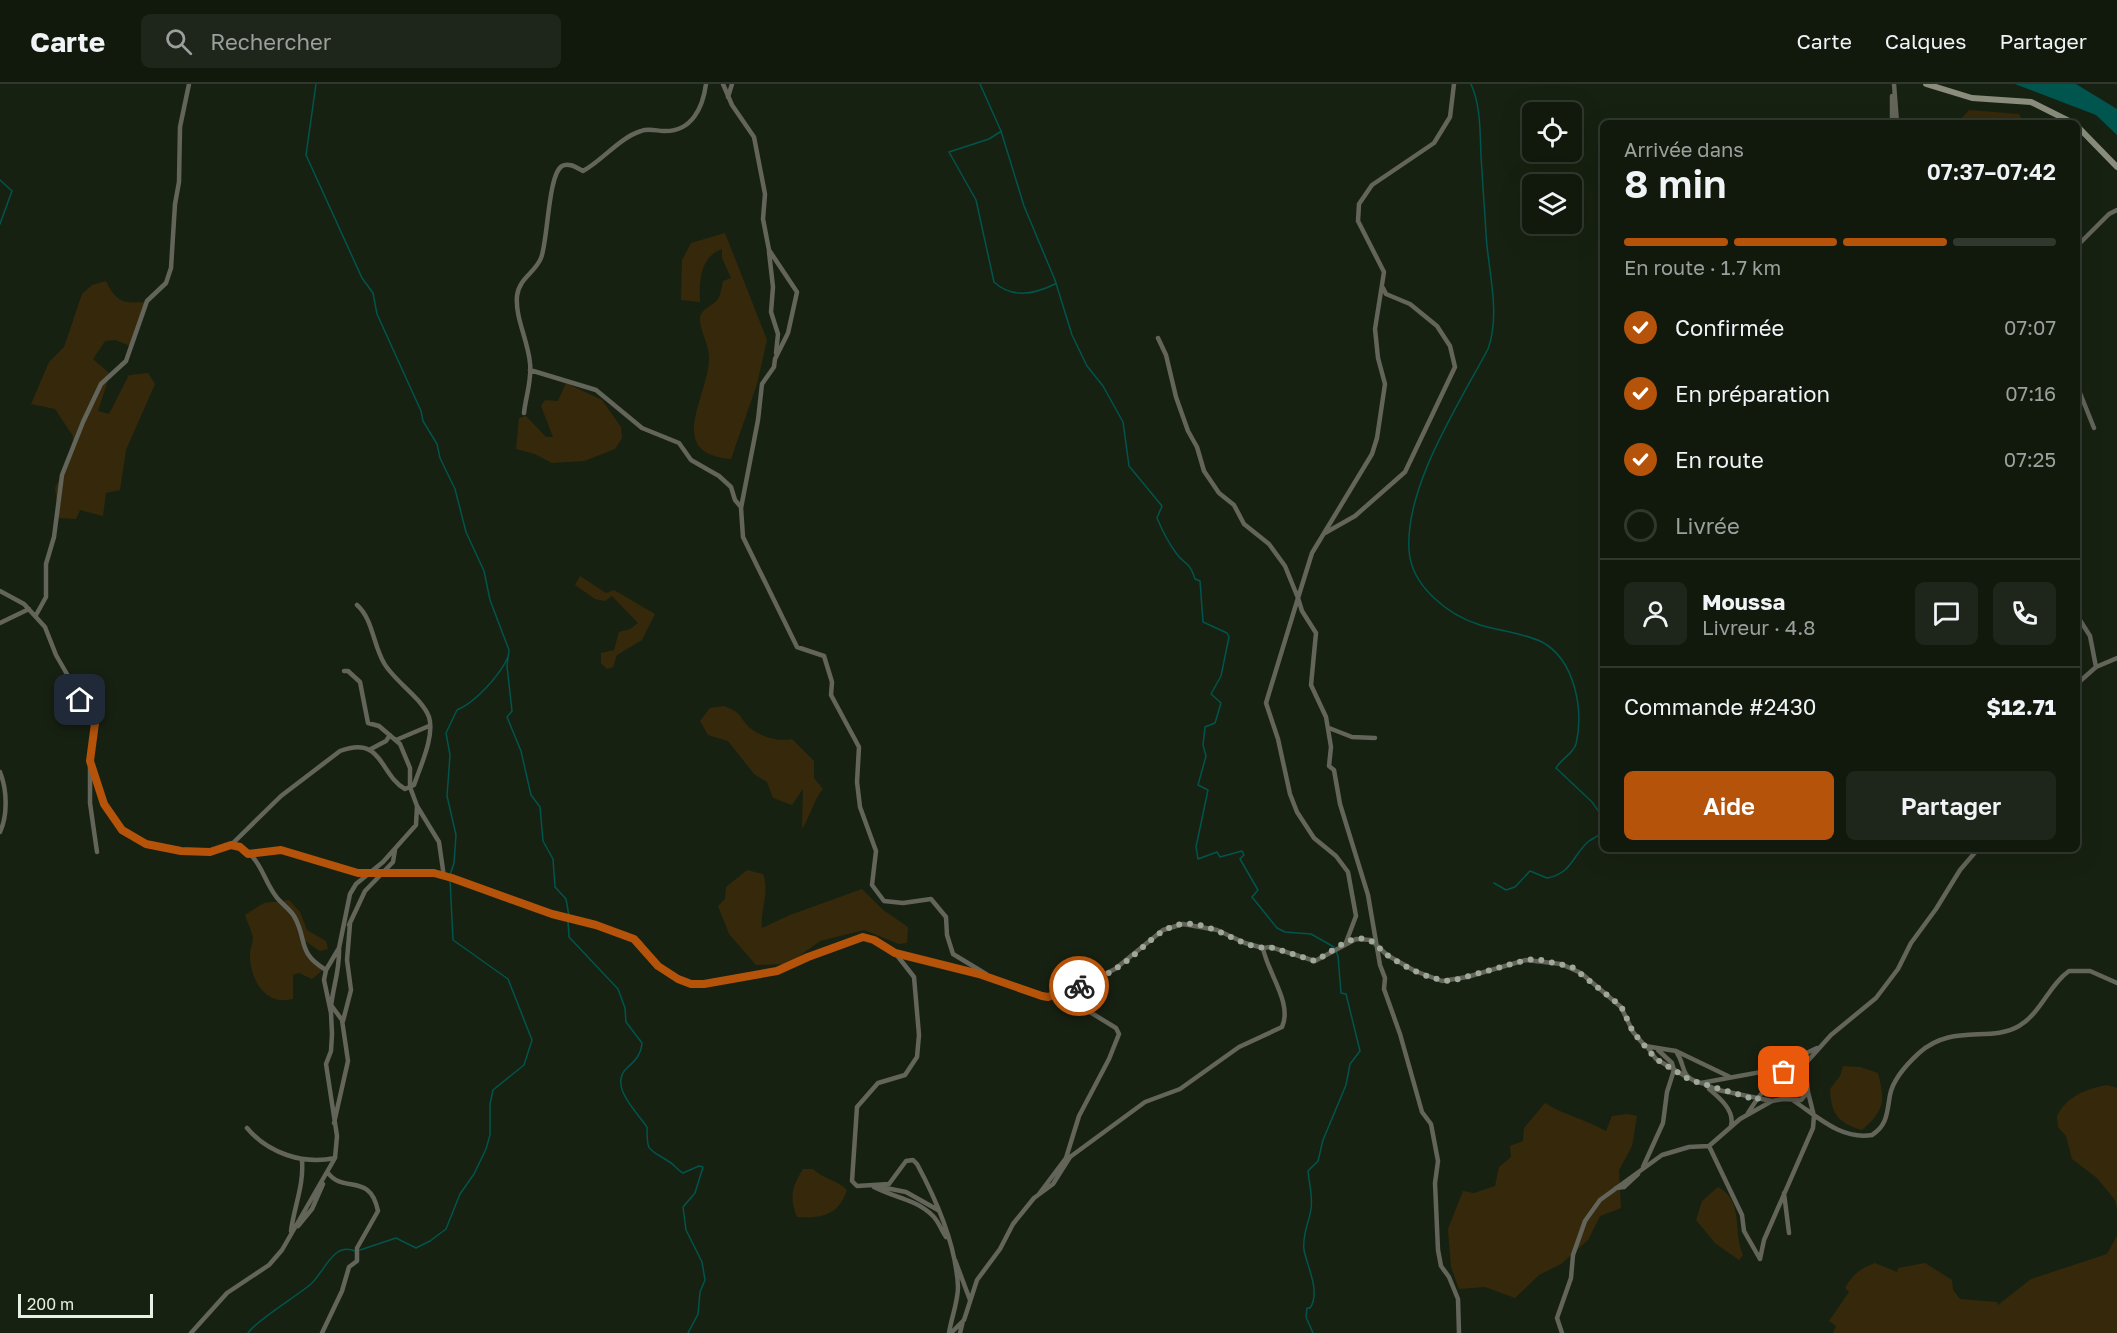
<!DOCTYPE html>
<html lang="fr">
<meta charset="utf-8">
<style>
body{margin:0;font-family:"Golos Text",sans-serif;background:#1e261b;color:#f1f3f6;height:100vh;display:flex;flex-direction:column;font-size:22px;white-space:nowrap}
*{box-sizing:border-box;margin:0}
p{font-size:20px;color:#9ca09d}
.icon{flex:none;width:33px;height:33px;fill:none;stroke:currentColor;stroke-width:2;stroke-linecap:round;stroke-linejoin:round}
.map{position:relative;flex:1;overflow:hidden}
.panel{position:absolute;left:1600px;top:36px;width:480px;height:732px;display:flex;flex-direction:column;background:#11190d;border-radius:9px;box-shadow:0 6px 24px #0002,0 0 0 2px #30382e}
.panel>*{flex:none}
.tools{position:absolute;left:1522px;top:18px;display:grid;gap:12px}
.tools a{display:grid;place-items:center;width:60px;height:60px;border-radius:9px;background:#11190d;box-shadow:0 6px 24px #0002,0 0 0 2px #30382e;font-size:30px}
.scale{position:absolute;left:18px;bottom:15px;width:135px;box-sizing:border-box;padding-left:6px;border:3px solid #e8f0e5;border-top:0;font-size:16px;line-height:21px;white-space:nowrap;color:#e8f0e5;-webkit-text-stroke:4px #172111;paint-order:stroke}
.pin{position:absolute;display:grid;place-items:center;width:51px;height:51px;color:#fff;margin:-26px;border-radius:12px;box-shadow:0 3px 9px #0006}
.courier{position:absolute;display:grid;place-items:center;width:60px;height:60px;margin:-30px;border:4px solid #b45309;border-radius:50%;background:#fff;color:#222;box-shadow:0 2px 8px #0007}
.headline em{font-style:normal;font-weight:600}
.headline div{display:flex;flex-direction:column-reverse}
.headline{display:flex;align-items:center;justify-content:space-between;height:102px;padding:0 24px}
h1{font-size:39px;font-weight:600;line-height:45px}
.bar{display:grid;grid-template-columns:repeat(4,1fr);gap:9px 6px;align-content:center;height:72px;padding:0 24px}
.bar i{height:8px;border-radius:4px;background:#30382e}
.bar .selected{background:#b45309}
.bar p{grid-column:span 4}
.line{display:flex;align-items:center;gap:15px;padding:0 24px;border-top:2px solid #30382e}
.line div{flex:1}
.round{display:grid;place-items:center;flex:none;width:63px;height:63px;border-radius:9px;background:#1e261b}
ol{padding:0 24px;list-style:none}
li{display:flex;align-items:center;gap:18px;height:66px}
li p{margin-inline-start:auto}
li .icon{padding:6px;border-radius:50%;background:#b45309;color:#fff;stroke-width:4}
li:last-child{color:#9ca09d}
li i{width:33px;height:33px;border:3px solid #30382e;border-radius:50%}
.primary-button{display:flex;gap:12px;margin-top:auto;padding:12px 24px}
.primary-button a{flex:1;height:69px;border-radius:9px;background:#b45309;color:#fff;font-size:24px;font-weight:600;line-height:69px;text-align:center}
.primary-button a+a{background:#1e261b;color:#f1f3f6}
header{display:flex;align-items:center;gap:36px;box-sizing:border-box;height:84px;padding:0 30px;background:#11190d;border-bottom:2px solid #30382e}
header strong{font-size:28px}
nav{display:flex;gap:33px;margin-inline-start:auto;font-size:21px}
.search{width:420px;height:54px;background:#1e261b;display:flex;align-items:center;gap:15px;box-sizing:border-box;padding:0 21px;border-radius:9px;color:#9ca09d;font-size:22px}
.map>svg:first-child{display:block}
.green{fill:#36290b}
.water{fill:#00554e}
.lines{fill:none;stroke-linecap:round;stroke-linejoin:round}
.stream{stroke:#00554e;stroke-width:1.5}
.street{stroke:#63645a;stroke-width:4.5}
.secondary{stroke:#8a8c7c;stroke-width:6}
.done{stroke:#9fa89b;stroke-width:6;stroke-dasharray:0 10.8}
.route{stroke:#b45309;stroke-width:8}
</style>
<header>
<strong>Carte</strong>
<div class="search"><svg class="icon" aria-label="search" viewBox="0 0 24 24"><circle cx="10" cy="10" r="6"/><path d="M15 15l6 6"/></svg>Rechercher</div>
<nav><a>Carte</a><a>Calques</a><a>Partager</a></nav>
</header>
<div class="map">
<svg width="2117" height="1249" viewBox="0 0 2117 1249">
<rect width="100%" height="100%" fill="#172111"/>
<!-- green -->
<path class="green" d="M1969 26 2019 30 2024 39H1957Z
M725 149 767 256 757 300 731 375C662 369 711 310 709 271 708 259 700 246 700 235 700 225 713 222 718 215 721 210 722 202 723 197L731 194 722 174V165C700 173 699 196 700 218L681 216 682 176 691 159Z
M106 197C117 220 124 219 148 218L133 263 115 256 105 257 93 275 110 290 98 327 109 330 129 291 148 289 155 300 126 366 120 406 106 409 103 432 80 426 76 435 59 434 55 404 72 370 73 352 55 325 31 320 49 278 64 263 82 210 92 201Z
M566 299 602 316 621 343 622 354 615 365 584 377 552 379 535 370 516 365 519 334 526 332 546 353H553L541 322 545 316 558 317Z
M580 492 606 509 614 506 655 530 642 556 617 571 613 583 607 585 601 579V569L614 566 619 548 630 545 638 539 612 512 605 517 595 515 575 501Z
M724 622C746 631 737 632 750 644 761 653 779 658 792 655L814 677V694L823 705C813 717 811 731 802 745L803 705 792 721 773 714 767 698 754 690 728 657 708 651 700 637 710 624Z
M747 786 763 790C770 807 760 826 762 844L790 831 862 805 883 826 908 843 907 859 899 860 864 846 820 857 798 873 784 880 756 881 729 850 718 822 725 815 726 803Z
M289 816 300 828 307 846 326 857 328 865 320 867 305 857 312 874 324 885 312 895 299 889 293 891V915C264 922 249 894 250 868 251 863 253 858 253 854 252 847 247 838 245 831L264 819Z
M1843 982 1860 983 1878 989C1885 1017 1885 1026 1862 1046 1838 1039 1831 1030 1830 1005L1840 992Z
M2107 1001 2117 1004V1125L2115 1116 2097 1094 2072 1075 2066 1052 2058 1043 2057 1032C2067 1012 2086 1005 2107 1001Z
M1545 1019C1564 1031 1587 1036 1606 1047L1612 1032 1627 1030 1637 1032 1632 1062 1619 1086 1621 1124 1600 1132 1588 1156 1561 1180 1539 1191 1515 1214 1485 1203 1459 1205 1451 1183 1448 1145 1463 1107 1474 1109 1495 1102 1499 1083 1511 1073 1510 1062 1523 1057 1524 1044Z
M803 1085H813C823 1095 836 1095 847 1106 838 1132 822 1134 797 1133 789 1113 792 1103 803 1085Z
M1718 1103C1745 1118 1732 1148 1743 1171L1739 1176 1715 1159 1696 1136 1702 1117Z
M2117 1152V1249H1833L1836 1242 1829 1237 1849 1208 1845 1204C1853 1190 1861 1184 1875 1179L1897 1188 1898 1184 1925 1179 1952 1196 1953 1206 1960 1215 1997 1218 1998 1221 2031 1195 2107 1170Z"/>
<!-- water -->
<path class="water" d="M2015 0H2076L2117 25V51L2096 31Z"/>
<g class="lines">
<!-- stream -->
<path class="stream" d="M316 0 306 71 362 194 373 209 377 230 421 327 423 337 437 360 440 374 455 405 466 448 484 487 490 516 509 566 507 582 512 627 507 633 521 667 531 711 540 723 543 757 553 775 555 803 566 815 569 832
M980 0 1001 47 1024 122 1055 196 1072 251 1087 282 1103 302 1123 338 1129 382 1162 422 1157 434C1162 446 1168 458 1176 469 1184 481 1189 476 1195 495L1200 497 1203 538 1227 549 1229 553 1221 592 1211 610 1221 619 1215 639 1205 643 1203 661 1206 672 1198 701 1208 706 1196 763 1198 775 1217 768 1220 773 1242 767 1244 771 1240 775 1258 806 1252 813 1277 844 1285 848 1311 850 1334 863 1338 872 1341 909 1346 910 1360 967 1350 980 1346 1001 1323 1056 1318 1077 1308 1087C1309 1100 1313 1112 1311 1125 1309 1139 1302 1150 1304 1166 1307 1182 1321 1208 1310 1224H1307L1306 1233 1313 1249
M1471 0C1483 27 1479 58 1482 86 1483 108 1485 129 1486 150 1488 187 1501 229 1488 265 1459 320 1405 402 1409 466 1411 502 1448 531 1480 541 1500 547 1523 549 1542 558 1575 576 1584 626 1576 660 1573 670 1561 675 1556 684L1592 718 1604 735
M1000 48 989 55 949 68 976 116 994 198C1012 215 1035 210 1055 200
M0 96 12 107 0 140
M450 791 454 779 456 751 447 712 450 671 446 649 457 626C476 618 500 591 508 573
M1494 799 1506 806 1515 803 1530 787 1547 794C1572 790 1573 770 1589 757 1595 753 1600 752 1604 745
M568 837 569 853 618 905 625 924 626 938 642 959C641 970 636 976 628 983 607 1001 637 1028 647 1043 647 1069 648 1064 668 1077 674 1080 677 1086 683 1089L699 1082 703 1083 695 1109 683 1123 686 1146 702 1178 705 1196 700 1208 698 1230 688 1249
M360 1166 396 1154 416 1164 430 1157 446 1145 460 1110 474 1090 486 1065 490 1051V1020L493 1006 524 981 532 956 508 895 453 856 450 795
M248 1249C254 1238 297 1212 311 1200 325 1187 333 1158 355 1167"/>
<!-- street -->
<path class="street" d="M723 0 732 21 754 53 765 110 763 135 769 166 797 208 788 249 775 275 774 283 762 300 758 336 741 424 743 453 797 563 824 572 832 598 831 611 859 663 857 698 860 723 876 767 872 801 884 817 903 819 931 815 946 833 947 851 953 870 986 890
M1454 0 1450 33 1434 59 1372 101 1359 120 1358 137 1384 188 1375 245 1378 274 1385 300 1377 354 1372 370 1312 469 1298 514 1302 527 1316 549 1311 601 1326 633 1331 663 1329 682 1334 686 1340 720 1368 811 1380 881 1385 894 1384 905 1400 950 1422 1028 1431 1040 1438 1077 1435 1099 1438 1166 1441 1182 1449 1193 1458 1215 1459 1249
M1894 0 1897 39
M728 13 732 0
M1892 39V12
M2078 161 2109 130 2117 126
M769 168 773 203 771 228 778 250 776 269
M1158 254 1166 271 1176 313 1188 347 1197 363 1204 387 1219 409 1234 421 1244 440 1269 460 1285 482 1298 514 1266 619 1278 655 1290 710 1297 728 1314 754 1336 772 1348 788 1356 832 1345 861
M530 286 596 306 642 344 679 359 691 376 719 392 731 403 735 416 741 423
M2078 304 2094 344
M524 329C526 311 532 296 530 279 528 256 515 234 517 212 519 194 535 189 541 174 548 157 548 90 562 82 569 78 577 84 583 87 603 76 619 54 641 47 649 44 657 47 664 47 692 48 703 23 706 0
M1325 449 1355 432 1405 388 1455 283 1450 262 1437 242 1410 220 1386 210 1383 204
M0 507 24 520 45 543 56 571 95 639 90 677 104 719 122 745 146 760 181 767 210 768 231 761 281 712 340 667C383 651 379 690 405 705L414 701C420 683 435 652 429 633 422 614 394 597 384 579 373 561 373 535 357 521
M36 531 46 513V480L54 453 62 391 83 338 101 300 126 277 147 217 166 199 171 184 175 120 179 98 180 43 189 0
M2078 533 2090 552 2096 583
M0 539 29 525
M344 587H348L360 598 368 639 379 642 400 660 410 684V703L417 722 439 758 444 793
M2078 599 2096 583 2117 574
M1329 644 1352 653 1375 654
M396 656 429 642
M369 666 386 657 390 651
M90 683V719L97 768
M0 688C7 705 8 731 0 748
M231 761C260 767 261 792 275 811 280 819 289 824 294 832 308 856 296 868 326 886
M248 770 281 766 358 789H434L452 794 552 830 627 851 639 858 658 882 678 895 691 900H704L777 887 808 873 863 853 874 856 895 869 979 890 1048 913 1085 900 1115 885 1163 846 1183 840 1217 846 1245 859 1263 864 1270 863 1315 877 1356 855 1371 856 1387 871 1415 887 1442 897 1467 893 1526 876 1561 880 1581 889 1621 923 1633 948 1645 962 1676 967C1687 984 1679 993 1701 999L1805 980
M349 841 365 807 393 778 395 766
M896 870 914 893 919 951 917 973 905 991 878 999 857 1023 852 1097 857 1102 889 1100 906 1077 913 1076 917 1080C937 1117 956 1160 958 1203 958 1218 951 1235 949 1249
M331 921 342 936 348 977 334 1039
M331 923C333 902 340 886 339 864
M343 937 351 906 347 876 350 840
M1648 964 1656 975 1685 992
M1676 967 1730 993
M1781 981 1817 964
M1702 999 1718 1006 1772 1017
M1709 1005C1720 1014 1735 1027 1731 1042
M1794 1017C1818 1033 1841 1056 1872 1051 1888 1041 1887 1027 1890 1011 1893 995 1907 980 1919 969 1952 939 1990 959 2019 942 2041 929 2049 901 2069 887H2090L2117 899
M1748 1029C1765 1002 1774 991 1805 983L1804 985
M247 1044C268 1069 303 1081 335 1074
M1709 1062 1742 1131 1744 1147 1760 1175
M1643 1083 1663 1039 1667 1008 1674 986 1672 979 1658 966
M874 1103C895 1114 916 1115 933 1132 939 1138 941 1146 946 1153
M881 1103 906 1108 938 1126
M1616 1104 1624 1103 1638 1090
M1784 1109 1789 1149
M1039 1110 1066 1074 1079 1032 1109 975 1119 950 1116 944 1080 922 1075 911 1063 908
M298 1142 312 1125 323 1100
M291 1147C294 1123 304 1101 302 1077
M1760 1175 1764 1156 1813 1044 1814 1032 1808 1008
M955 1176 970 1216
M191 1249 227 1209 269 1181 282 1166 335 1074 337 1052 326 980 331 967 332 950 331 929 324 896 326 886 339 864 350 810 356 800 383 778 416 741 417 722
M322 1249 342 1207 349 1183 357 1177V1164L378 1127C370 1088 344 1110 328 1089
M951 1249 964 1236 977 1196 1000 1165 1013 1140 1034 1114 1053 1100 1070 1073 1145 1018 1180 1005 1239 963 1282 943C1293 919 1267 888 1263 864
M960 1249 963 1237
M1562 1249 1557 1234 1571 1194 1573 1171 1585 1137 1600 1116 1662 1071 1689 1063 1709 1062 1740 1035 1772 1017 1783 1015 1801 1016 1808 1008 1805 980 1831 951 1876 914 1898 885 1911 859 1936 825 1960 786 1978 765"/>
<!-- secondary -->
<path class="secondary" d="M1926 0 1972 14 2031 18 2073 39
M2078 43 2117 83"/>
</g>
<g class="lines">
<!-- done -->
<path class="done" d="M1079 902C1096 897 1114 887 1128 876 1145 863 1160 843 1182 840 1214 836 1244 868 1270 863L1315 877C1327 871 1343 857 1356 855 1372 852 1377 863 1387 871 1405 883 1429 896 1451 897L1526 876 1537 875 1572 883 1621 922 1633 948 1656 975 1690 996 1757 1016 1765 1003 1784 988"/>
<!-- route -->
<path class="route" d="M80 616 95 639 90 677 104 720 122 746 146 760 181 767 210 768 231 761 240 763 248 770 281 766 358 789H434L452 794 552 830 596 841 634 855 658 882 678 895 691 900H704L777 887 808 873 863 853 874 856 895 869 979 890 1042 912 1048 913 1079 902"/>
</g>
</svg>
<div class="tools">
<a><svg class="icon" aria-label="locate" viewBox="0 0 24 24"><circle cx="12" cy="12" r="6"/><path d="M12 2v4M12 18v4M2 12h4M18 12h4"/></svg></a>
<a><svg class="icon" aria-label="layers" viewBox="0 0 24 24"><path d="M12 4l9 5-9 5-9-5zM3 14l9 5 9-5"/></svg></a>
</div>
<div class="scale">200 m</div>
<div class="pin" style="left:1784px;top:988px;background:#ea580c"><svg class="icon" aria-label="bag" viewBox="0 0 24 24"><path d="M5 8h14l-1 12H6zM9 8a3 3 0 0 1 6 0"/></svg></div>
<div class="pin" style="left:80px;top:616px;background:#1f2937"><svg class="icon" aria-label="home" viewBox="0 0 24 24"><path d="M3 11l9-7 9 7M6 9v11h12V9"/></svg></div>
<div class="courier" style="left:1079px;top:902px"><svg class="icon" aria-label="bike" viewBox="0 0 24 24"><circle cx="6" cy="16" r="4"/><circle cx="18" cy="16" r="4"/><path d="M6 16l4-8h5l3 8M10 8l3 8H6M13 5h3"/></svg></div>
<section class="panel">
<div class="headline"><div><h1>8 min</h1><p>Arrivée dans</p></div><em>07:37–07:42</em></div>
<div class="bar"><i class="selected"></i><i class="selected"></i><i class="selected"></i><i></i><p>En route · 1.7 km</p></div>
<ol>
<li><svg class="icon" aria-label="check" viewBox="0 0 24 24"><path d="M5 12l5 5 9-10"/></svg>Confirmée<p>07:07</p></li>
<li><svg class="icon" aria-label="check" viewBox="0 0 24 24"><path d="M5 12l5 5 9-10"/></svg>En préparation<p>07:16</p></li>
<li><svg class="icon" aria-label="check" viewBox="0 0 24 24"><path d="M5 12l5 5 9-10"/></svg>En route<p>07:25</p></li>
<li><i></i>Livrée</li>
</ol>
<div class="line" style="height:108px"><a class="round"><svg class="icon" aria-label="person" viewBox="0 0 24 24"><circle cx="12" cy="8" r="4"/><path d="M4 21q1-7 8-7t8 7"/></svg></a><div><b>Moussa</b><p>Livreur · 4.8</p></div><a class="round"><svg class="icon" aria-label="chat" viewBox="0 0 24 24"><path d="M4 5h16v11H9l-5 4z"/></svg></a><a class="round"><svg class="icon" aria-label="phone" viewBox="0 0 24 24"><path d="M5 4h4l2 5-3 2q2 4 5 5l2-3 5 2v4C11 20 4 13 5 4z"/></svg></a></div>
<div class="line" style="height:78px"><div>Commande #2430</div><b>$12.71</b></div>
<div class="primary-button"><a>Aide</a><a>Partager</a></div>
</section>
</div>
